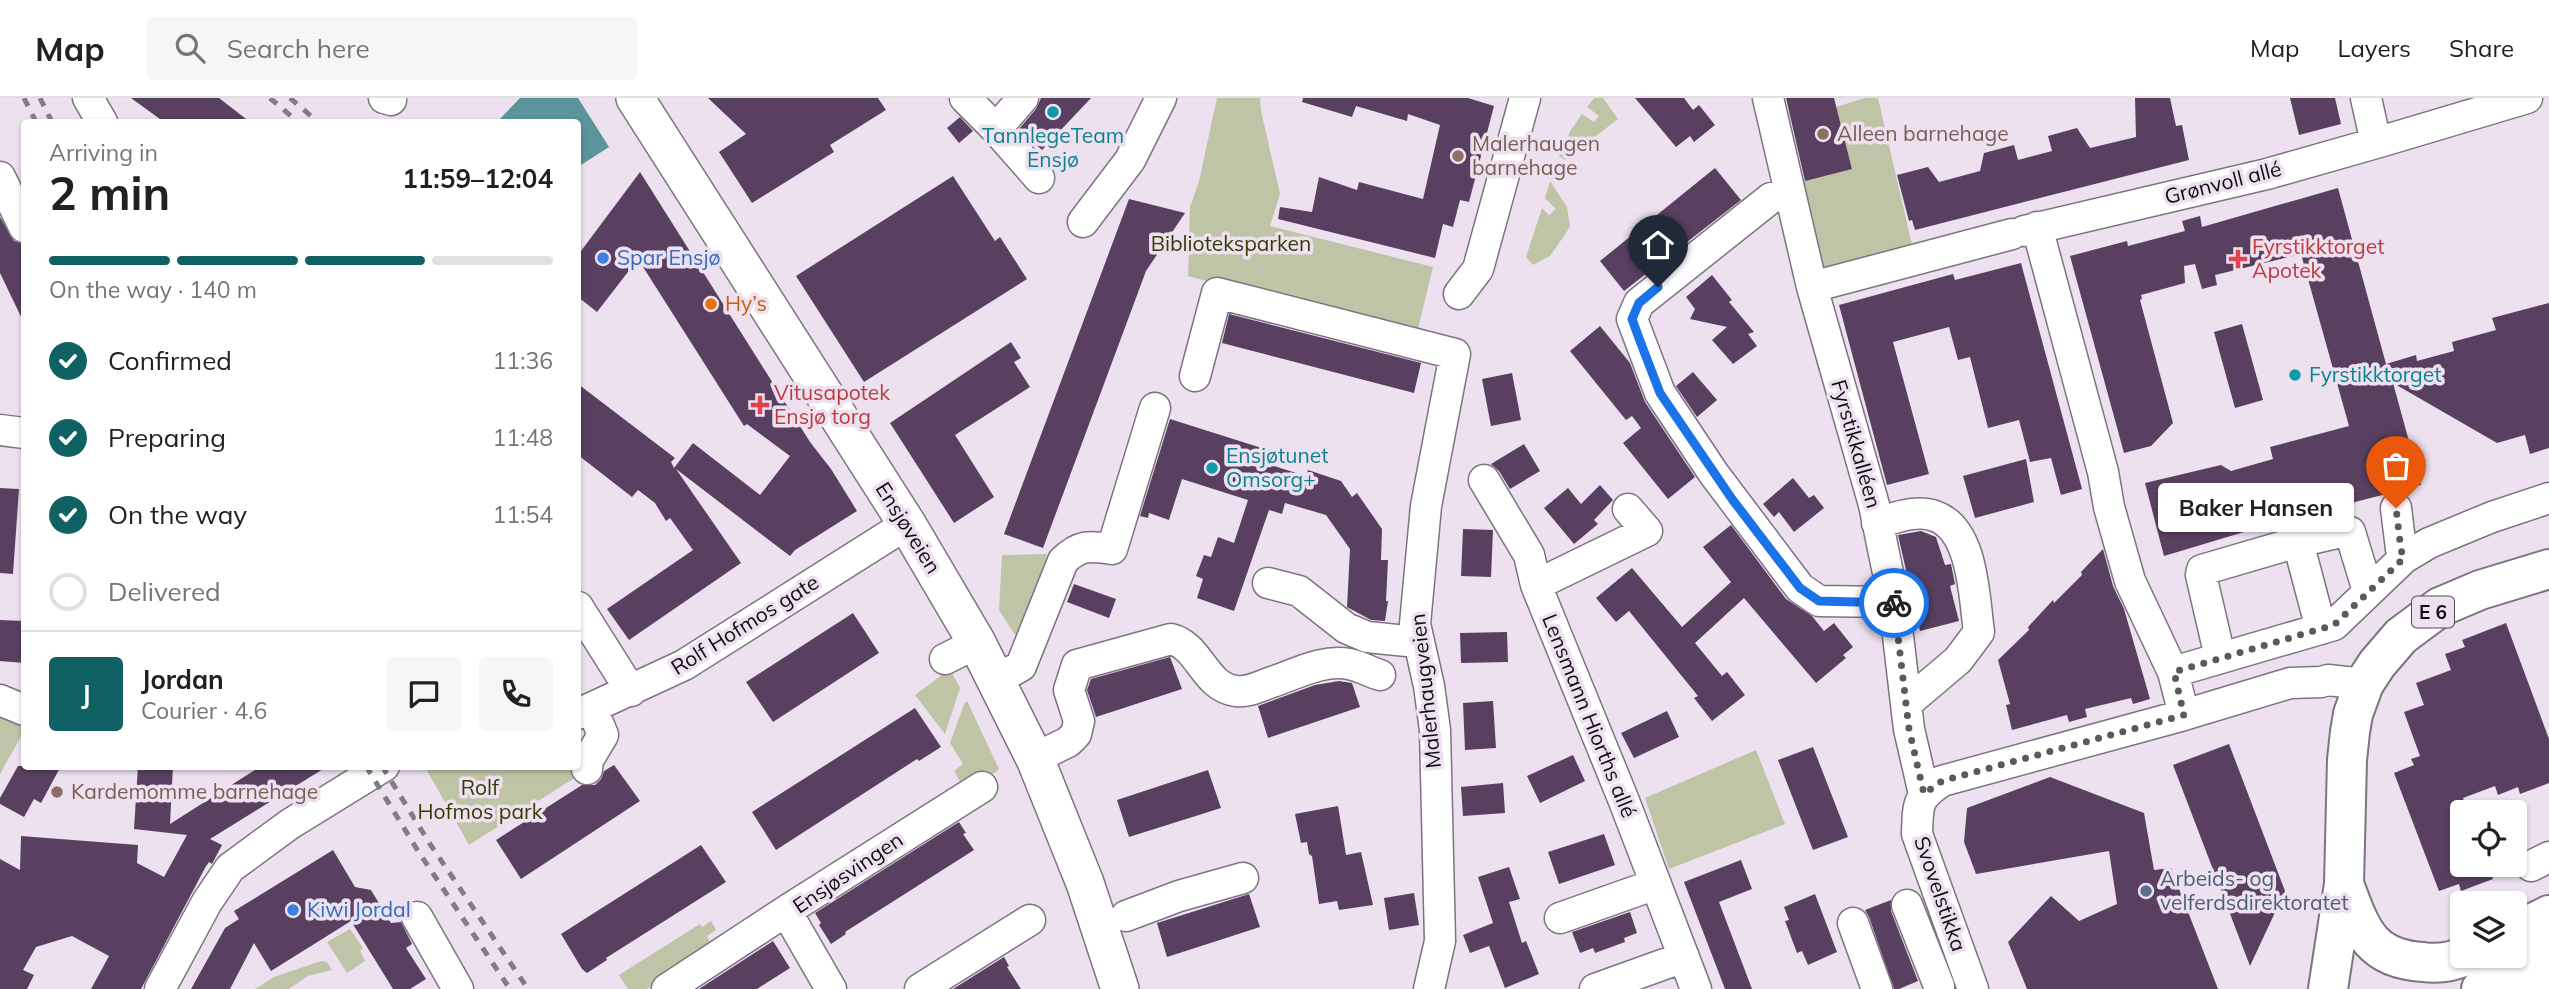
<!DOCTYPE html>
<meta charset="utf-8">
<style>
body{margin:0;font-family:Mulish,sans-serif;background:#f6f6f6;color:#202124;height:100vh;display:flex;flex-direction:column;font-size:26px;white-space:nowrap}
*{box-sizing:border-box;margin:0}
p{font-size:23px;color:#757577}
.icon{flex:none;width:38px;height:38px;fill:none;stroke:currentColor;stroke-width:2;stroke-linecap:round;stroke-linejoin:round}
.map{position:relative;flex:1;overflow:hidden}
.side{position:absolute;left:21px;top:21px;width:560px;height:651px;display:flex;flex-direction:column;background:#fff;border-radius:7px;box-shadow:0 2px 5px #0004}
.side>*{flex:none}
.tools{position:absolute;left:2450px;top:702px;display:grid;gap:14px}
.tools a{display:grid;place-items:center;width:77px;height:77px;border-radius:7px;background:#fff;box-shadow:0 2px 5px #0004;font-size:35px}
.pin{position:absolute;display:grid;place-items:center;width:60px;height:60px;color:#fff;margin:-72px -30px;border-radius:50% 50% 50% 0;rotate:-45deg;box-shadow:0 0 7px #0007}
.pin .icon{rotate:45deg}
.courier{position:absolute;display:grid;place-items:center;width:70px;height:70px;margin:-35px;border:5px solid #1a73e8;border-radius:50%;background:#fff;color:#222;box-shadow:0 2px 9px #0007}
.bubble{position:absolute;height:49px;border-radius:7px;background:#fff;box-shadow:0 2px 5px #0004;font-size:23px;font-weight:700;line-height:49px;text-align:center}
.head em{font-style:normal;font-weight:700}
.head div{display:flex;flex-direction:column-reverse}
.head{display:flex;align-items:center;justify-content:space-between;height:119px;padding:0 28px}
h1{font-size:46px;font-weight:700;line-height:52px}
.bar{display:grid;grid-template-columns:repeat(4,1fr);gap:10px 7px;align-content:center;height:84px;padding:0 28px}
.bar i{height:9px;border-radius:5px;background:#e0e0e0}
.bar .current{background:#106163}
.bar p{grid-column:span 4}
.line{display:flex;align-items:center;gap:18px;padding:0 28px;border-top:2px solid #e0e0e0}
.line div{flex:1}
.round{display:grid;place-items:center;flex:none;width:74px;height:74px;border-radius:7px;background:#f6f6f6}
ol{padding:0 28px;list-style:none}
li{display:flex;align-items:center;gap:21px;height:77px}
li p{margin-inline-start:auto}
li .icon{padding:7px;border-radius:50%;background:#106163;color:#fff;stroke-width:4}
li:last-child{color:#757577}
li i{width:38px;height:38px;border:4px solid #e0e0e0;border-radius:50%}
header{display:flex;align-items:center;gap:42px;box-sizing:border-box;height:98px;padding:0 35px;background:#fff;border-bottom:2px solid #e0e0e0}
header strong{font-size:33px}
nav{display:flex;gap:38px;margin-inline-start:auto;font-size:24px}
.search{width:490px;height:63px;background:#f6f6f6;display:flex;align-items:center;gap:18px;box-sizing:border-box;padding:0 24px;border-radius:7px;color:#757577;font-size:26px}
.map>svg:first-child{display:block}
.green{fill:#bec4a5}
.water{fill:#5c949c}
.building{fill:#594060}
.lines{fill:none;stroke-linecap:round;stroke-linejoin:round}
.minor-casing{stroke:#7e7380;stroke-width:33}
.major-casing{stroke:#7e7380;stroke-width:40}
.highway-casing{stroke:#7e7380;stroke-width:42}
.minor{stroke:#fff;stroke-width:30}
.major{stroke:#fff;stroke-width:37}
.highway{stroke:#fff;stroke-width:38}
.rail{stroke:#827a84;stroke-width:5;stroke-dasharray:9 9;stroke-linecap:butt}
.done{stroke:#5d575e;stroke-width:7;stroke-dasharray:0 12.6}
.route{stroke:#1a73e8;stroke-width:9}
.culture-dot{fill:#0f9aa8;stroke:#ede1f0;stroke-width:2.5}
.education-dot{fill:#8d6e63;stroke:#ede1f0;stroke-width:2.5}
.shop-dot{fill:#3f7fe0;stroke:#ede1f0;stroke-width:2.5}
.health-dot{fill:#e0444e;stroke:#ede1f0;stroke-width:2.5}
.food-dot{fill:#e8710a;stroke:#ede1f0;stroke-width:2.5}
.service-dot{fill:#5c6f8a;stroke:#ede1f0;stroke-width:2.5}
.labels{text-anchor:middle;stroke-width:7;stroke-linejoin:round;paint-order:stroke}
.shield{fill:#ede1f0;stroke:#524c53;stroke-width:2}
.shield-label{font-size:19px;font-weight:bold;fill:#0f0c10}
.education-label{font-size:21px;fill:#785e54;stroke:#ede1f0;text-anchor:start}
.culture-label{font-size:21px;fill:#0d838f;stroke:#ede1f0;text-anchor:start}
.street-label{font-size:21px;fill:#0f0c10;stroke:#ede1f0}
.park-label{font-size:21px;fill:#373c06;stroke:#ede1f0}
.health-label{font-size:21px;fill:#be3a42;stroke:#ede1f0;text-anchor:start}
.shop-label{font-size:21px;fill:#366cbe;stroke:#ede1f0;text-anchor:start}
.food-label{font-size:21px;fill:#c56008;stroke:#ede1f0;text-anchor:start}
.service-label{font-size:21px;fill:#4e5e75;stroke:#ede1f0;text-anchor:start}
</style>
<header>
<strong>Map</strong>
<div class="search"><svg class="icon" aria-label="search" viewBox="0 0 24 24"><circle cx="10" cy="10" r="6"/><path d="M15 15l6 6"/></svg>Search here</div>
<nav><a>Map</a><a>Layers</a><a>Share</a></nav>
</header>
<div class="map">
<svg width="2549" height="891" viewBox="0 0 2549 891">
<rect width="100%" height="100%" fill="#ede1f0"/>
<!-- green -->
<path class="green" d="M1217 0H1260L1261 13 1280 96 1270 128 1433 169 1416 239 1188 178 1190 109 1199 83Z
M1594 0H1603L1618 21 1565 62 1559 58 1571 32 1582 16 1594 24 1599 18 1587 9Z
M1865 0H1878L1912 147 1819 172 1798 84 1852 70 1836 9Z
M1550 83 1567 109 1570 129 1550 158 1533 167 1526 159 1542 110 1549 117 1556 111 1545 100Z
M1047 456 1022 548 999 512 1002 457Z
M950 571 960 590 945 636 915 597Z
M967 603 999 671 988 680 982 673 962 687 954 673 963 666 950 645 964 606Z
M0 608 24 619V633L0 676Z
M1756 652 1785 726 1669 771 1645 700Z
M466 668 572 669 576 679 469 747 425 669H445L447 671Z
M711 823 716 832 707 838 713 849 647 891H628L619 877 700 826 702 829Z
M350 831 363 850 360 853 365 863 347 875 327 844Z
M321 863 327 864 332 872 308 878 289 891H255L274 879Z"/>
<!-- water -->
<path class="water" d="M520 0H578L609 49 578 69V24H497Z"/>
<!-- building -->
<path class="building" d="M131 0H219L250 24H164Z
M708 0H878L886 12 830 47 834 54 752 105 719 54 746 36Z
M1041 0H1091L1042 52 1019 31 1036 11Z
M1303 0H1468L1494 8 1469 104 1460 102 1453 129 1443 126 1435 160 1278 121 1280 109 1312 114 1319 79 1357 92 1359 84 1423 101 1440 27 1408 16 1407 23 1356 8 1352 19 1302 4Z
M1635 0H1684L1693 12 1699 7 1715 27 1694 44 1690 38 1676 49Z
M1786 0H1834L1852 71 1805 83Z
M2135 0H2170L2176 28 2182 27 2189 62 1915 132 1912 122 1909 123 1897 77 1928 69 1939 84 1980 73 1984 55 2014 47 2018 62 2052 53 2048 38 2077 30 2090 50 2136 39Z
M2290 0H2335L2341 26 2299 37Z
M960 19 973 33 959 45 947 30Z
M1715 70 1741 102 1624 193 1600 163Z
M640 74 810 344 831 371 857 413 795 452 790 458 676 371 741 465 629 542 607 511 693 452 670 420 666 423 655 405 638 392 632 399 578 357V286L675 360 671 364 674 370 693 345 760 397 790 358 747 326 744 328 638 161 597 214 578 199V157Z
M953 78 995 143 1000 139 1027 181 864 284 796 178Z
M2338 90 2386 266 2416 257 2417 263 2454 253 2452 244 2496 232 2492 220 2549 205V350L2530 356 2525 337 2497 345 2393 285 2421 387 2293 420 2295 427 2276 432 2274 425 2164 458 2145 385 2221 367 2231 373 2273 361 2270 349 2349 328 2301 156 2215 177 2217 187 2202 191 2195 166 2184 168 2185 185 2141 197 2142 201 2140 202 2173 325 2151 348 2124 355 2070 158 2127 143 2128 148 2185 133 2182 123 2200 118 2202 129Z
M1129 101 1185 115 1146 173 1043 450 1004 436Z
M0 119 14 143 24 146V225L0 175Z
M2021 165 2082 391 2061 397 2051 360 2030 364 2019 322 1988 330 1970 259 1958 262 1949 229 1893 244 1929 376 1887 387 1839 207 1953 176 1955 182Z
M1712 177 1732 202 1729 204 1754 234 1748 236 1757 248 1733 266 1712 242 1727 229 1690 221 1695 211 1686 199Z
M1229 216 1421 265 1414 295 1222 245Z
M2242 226 2263 302 2235 310 2214 234Z
M1600 228 1630 265 1645 304 1695 379 1668 401 1623 345 1641 330 1632 318 1626 322 1570 253Z
M1011 244 1021 260 1014 264 1030 289 955 337 994 399 954 425 890 325Z
M1693 274 1717 302 1697 319 1676 288Z
M1512 275 1521 322 1491 328 1482 281Z
M1170 321 1268 352 1264 365 1306 378 1308 372 1341 383 1352 399 1357 395 1382 431 1381 462H1388L1386 503H1388L1385 523 1371 522 1347 509 1350 451 1326 417 1285 405 1282 416 1269 412 1234 513 1197 500 1203 481 1196 478 1204 457 1211 459 1218 439 1234 445 1248 402 1182 381 1169 422 1149 415 1148 420 1140 418Z
M1524 346 1540 373 1510 391 1499 373 1491 366Z
M2026 361 2034 404 1975 420 1963 378Z
M1793 380 1809 400 1814 397 1824 410 1794 434 1779 414 1774 419 1763 406Z
M1600 387 1613 402 1594 422 1598 426 1574 446 1544 410 1568 390 1581 406Z
M0 390 19 391 13 476 0 475Z
M1731 427 1786 501 1812 518 1824 533 1834 525 1853 549 1843 557 1846 560 1816 585 1744 500 1695 545 1722 578 1727 574 1745 597 1712 623 1694 600 1698 598 1629 513 1616 524 1596 500 1632 470 1682 529 1731 484 1703 449Z
M1463 431 1493 432 1491 479 1461 478Z
M1921 433 1936 439 1945 467 1951 466 1955 486 1950 488 1959 523 1920 533 1898 437Z
M2103 451 2113 488 2124 511 2150 601 2133 606 2131 600 2085 611 2087 619 2069 624 2067 617 2012 632 2006 607 2010 606 1998 562 2029 532 2028 529 2053 502 2054 505 2082 477 2081 474Z
M1074 486 1116 501 1109 520 1067 504Z
M853 515 879 555 773 624 746 584Z
M0 522 24 523V565L0 563Z
M2506 525 2549 641V685L2520 696 2518 689 2498 697 2495 688 2463 700 2468 714H2462V766H2488L2493 781 2461 793 2459 786 2439 793 2394 675 2414 667 2411 661 2420 658 2404 614 2424 607 2416 585 2451 572 2445 556 2465 549 2462 542Z
M1507 534 1508 564 1461 565 1460 535Z
M1170 559 1182 591 1096 619 1087 592 1091 581Z
M1339 583 1352 585 1360 609 1268 640 1258 608 1315 587Z
M1493 603 1496 650 1465 652 1463 605Z
M915 610 941 649 919 663 917 661 776 752 752 714Z
M1667 613 1679 639 1634 660 1621 635Z
M2229 646 2285 793 2250 868 2173 667Z
M1813 649 1848 739 1813 752 1778 662Z
M1573 657 1585 683 1540 705 1527 678Z
M614 667 640 703 521 781 496 742 582 687H595L601 681 604 673Z
M18 668H61L41 705 34 701 24 719 0 706V700Z
M138 668H173L170 726 261 668H328L210 741 222 747 212 766 209 764 205 770 141 891H91L109 858 72 838 36 849 23 872 34 877 27 891H0V761L20 772 21 738 138 747 137 765 164 779 187 737 134 731Z
M1208 672 1221 710 1129 739 1117 702Z
M2050 679 2144 715 2154 772 2171 770 2218 891H2027L2008 844 2051 798 2079 823 2117 806 2109 753 1976 776 1964 744 1967 710Z
M1503 685 1505 715 1463 718 1461 689Z
M1338 708 1346 757 1361 754 1373 807 1339 812 1337 803 1319 806 1312 758 1309 756 1307 744 1301 745 1295 716Z
M959 724 966 735 963 736 974 752 845 834 846 836 831 846 819 827 821 825 815 815Z
M1604 736 1615 767 1559 786 1548 754Z
M701 747 726 784 606 860 607 862 587 875 582 871 561 836Z
M333 752 355 789 371 792 391 825 401 824 412 846 406 850 426 881 410 891H393L351 823 271 873 254 845 230 891H191L225 830 239 821 234 813Z
M1741 762 1752 791 1719 804 1752 891H1725L1684 784Z
M1509 769 1520 801 1509 804 1522 845 1526 843 1539 876 1505 890 1489 848 1470 855 1463 837 1493 825 1478 779Z
M1414 795 1419 827 1389 832 1384 800Z
M1249 796 1260 829 1167 859 1157 825Z
M1815 796 1837 854 1808 867 1802 853 1797 855 1785 823 1789 822 1784 809Z
M1891 802V813L1918 883 1899 891H1894L1869 819 1865 812Z
M1630 814 1637 835 1624 840 1625 844 1595 855 1593 850 1580 855 1572 834Z
M773 843 790 870 757 891H699Z
M1004 859 1009 868 1007 869 1021 891H953Z"/>
<g class="lines">
<defs>
<path id="minor" d="M88 0 102 24
M384 0 391 2
M965 0 996 31 1039 80
M1768 0 1812 189 1874 407 1894 504 1909 631 1924 696
M996 31 1023 0
M2376 45 2527 0
M0 79 24 129
M1790 95 1771 100 1639 205 1632 221 1660 295 1714 376 1800 490 1819 503 1894 504
M1083 124 1130 62 1161 0
M2037 129 2103 374 2109 409 2130 483 2173 574 2184 617
M2024 133 2267 76 2376 45 2366 0
M1812 189 2012 136
M1459 196 1478 171 1525 0
M1195 278 1217 195 1455 256 1426 408 1415 526 1429 588 1435 632 1440 843 1429 891
M0 332 24 335
M1484 382 1529 457 1536 487
M2396 410 2401 451 2404 460
M1628 411 1647 433 1536 487 1624 703 1696 891
M1877 425C1895 420 1917 411 1935 418 1974 432 1974 500 1979 534L1958 562 1906 606
M2298 444 2346 433 2350 434 2368 493
M1268 485 1299 493 1346 530 1367 539 1417 544
M578 509 631 593
M2217 546 2201 477 2202 472 2298 444 2321 531
M945 561 977 545
M2173 574 2334 527 2404 460 2429 445 2492 419 2549 400
M996 582 1021 568 1063 463C1080 446 1090 448 1112 451L1155 310
M0 602 24 612
M578 616 684 567 907 426
M1035 660 1068 644 1076 636 1079 623 1069 592 1077 567 1171 541C1200 548 1204 589 1236 593 1248 595 1260 588 1272 584 1296 576 1323 561 1349 566 1360 568 1370 574 1380 577
M587 671 588 662 603 637 592 610
M2531 768 2549 759
M1907 807 1939 888
M1126 818 1179 798 1243 780
M417 819 458 891
M1560 820 1656 786
M1853 825 1877 891
M160 891 207 804 230 770 290 726 384 668
M667 891 786 813
M831 891 786 813 982 689
M920 891 1030 822
M1595 891 1684 859
M1973 891 1917 736C1918 705 1917 700 1942 683L2184 617 2290 585 2321 584 2328 582 2364 586"/>
<path id="major" d="M635 0 907 426 977 545 1036 663 1085 785 1120 891"/>
<path id="highway" d="M2344 786C2361 831 2369 861 2423 864 2437 866 2452 864 2465 858
M2515 834 2549 817
M2328 891 2344 786 2347 662 2350 634 2353 616 2364 586 2377 566 2401 538 2440 509 2480 492 2549 471
M2481 891 2549 856
M2541 891 2549 887"/>
</defs>
<!-- minor casing -->
<use href="#minor" class="minor-casing"/>
<!-- major casing -->
<use href="#major" class="major-casing"/>
<!-- highway casing -->
<use href="#highway" class="highway-casing"/>
<!-- minor -->
<use href="#minor" class="minor"/>
<!-- major -->
<use href="#major" class="major"/>
<!-- highway -->
<use href="#highway" class="highway"/>
<!-- rail -->
<path class="rail" d="M24 0 36 24
M40 0 52 24
M270 0 298 24
M290 0 318 24
M366 668 418 753 510 891
M382 668 430 746 528 891"/>
</g>
<g class="lines">
<!-- done -->
<path class="done" d="M1894 505 1909 631 1924 696 1942 683 2184 617 2174 574 2334 527 2404 460 2401 452 2396 410"/>
<!-- route -->
<path class="route" d="M1658 189 1639 205 1632 221 1640 243 1660 295 1732 401 1800 490 1819 503 1894 505"/>
</g>
<!-- markers -->
<g class="culture-dot">
<circle cx="1053" cy="14" r="7"/>
<circle cx="2295" cy="277" r="7"/>
<circle cx="1212" cy="370" r="7"/>
</g>
<g class="education-dot">
<circle cx="1823" cy="36" r="7"/>
<circle cx="1458" cy="58" r="7"/>
<circle cx="57" cy="694" r="7"/>
</g>
<g class="shop-dot">
<circle cx="603" cy="160" r="7"/>
<circle cx="293" cy="812" r="7"/>
</g>
<g class="health-dot">
<path d="M2234.5 150.5h7v7h7v7h-7v7h-7v-7h-7v-7h7z"/>
<path d="M756.5 296.5h7v7h7v7h-7v7h-7v-7h-7v-7h7z"/>
</g>
<circle class="food-dot" cx="711" cy="206" r="7"/>
<circle class="service-dot" cx="2146" cy="793" r="7"/>
<g class="labels">
<!-- shield labels -->
<rect class="shield" x="2412" y="498.5" width="42" height="31" rx="5"/>
<g class="shield-label">
<text x="2433" y="521">E 6</text>
</g>
<!-- education labels -->
<g class="education-label">
<text x="1837" y="43">Alleen barnehage</text>
<text x="1472" y="53">Malerhaugen<tspan x="1472" dy="24">barnehage</tspan></text>
<text x="71" y="701">Kardemomme barnehage</text>
</g>
<!-- culture labels -->
<g class="culture-label">
<text x="1053" y="45" text-anchor="middle">TannlegeTeam<tspan x="1053" dy="24">Ensjø</tspan></text>
<text x="2309" y="284">Fyrstikktorget</text>
<text x="1226" y="365">Ensjøtunet<tspan x="1226" dy="24">Omsorg+</tspan></text>
</g>
<!-- street labels -->
<g class="street-label">
<text transform="translate(2223 85) rotate(-14)" y="7">Grønvoll allé</text>
<text transform="translate(1856 346) rotate(74)" y="7">Fyrstikkalléen</text>
<text transform="translate(908 430) rotate(58)" y="7">Ensjøveien</text>
<text transform="translate(745 527) rotate(-32)" y="7">Rolf Hofmos gate</text>
<text transform="translate(1426 593) rotate(-96)" y="7">Malerhaugveien</text>
<text transform="translate(1589 618) rotate(68)" y="7">Lensmann Hiorths allé</text>
<text transform="translate(848 775) rotate(-34)" y="7">Ensjøsvingen</text>
<text transform="translate(1940 796) rotate(71)" y="7">Svovelstikka</text>
</g>
<!-- park labels -->
<g class="park-label">
<text x="1231" y="153">Biblioteksparken</text>
<text x="480" y="697">Rolf<tspan x="480" dy="24">Hofmos park</tspan></text>
</g>
<!-- health labels -->
<g class="health-label">
<text x="2252" y="156">Fyrstikktorget<tspan x="2252" dy="24">Apotek</tspan></text>
<text x="774" y="302">Vitusapotek<tspan x="774" dy="24">Ensjø torg</tspan></text>
</g>
<!-- shop labels -->
<g class="shop-label">
<text x="617" y="167">Spar Ensjø</text>
<text x="307" y="819">Kiwi Jordal</text>
</g>
<!-- food labels -->
<g class="food-label">
<text x="725" y="213">Hy’s</text>
</g>
<!-- service labels -->
<g class="service-label">
<text x="2160" y="788">Arbeids- og<tspan x="2160" dy="24">velferdsdirektoratet</tspan></text>
</g>
</g>
</svg>
<div class="tools">
<a><svg class="icon" aria-label="locate" viewBox="0 0 24 24"><circle cx="12" cy="12" r="6"/><path d="M12 2v4M12 18v4M2 12h4M18 12h4"/></svg></a>
<a><svg class="icon" aria-label="layers" viewBox="0 0 24 24"><path d="M12 4l9 5-9 5-9-5zM3 14l9 5 9-5"/></svg></a>
</div>
<div class="pin" style="left:2396px;top:410px;background:#ea580c"><svg class="icon" aria-label="bag" viewBox="0 0 24 24"><path d="M5 8h14l-1 12H6zM9 8a3 3 0 0 1 6 0"/></svg></div>
<div class="pin" style="left:1658px;top:189px;background:#1f2937"><svg class="icon" aria-label="home" viewBox="0 0 24 24"><path d="M3 11l9-7 9 7M6 9v11h12V9"/></svg></div>
<div class="courier" style="left:1894px;top:505px"><svg class="icon" aria-label="bike" viewBox="0 0 24 24"><circle cx="6" cy="16" r="4"/><circle cx="18" cy="16" r="4"/><path d="M6 16l4-8h5l3 8M10 8l3 8H6M13 5h3"/></svg></div>
<div class="bubble" style="left:2158px;top:385px;width:196px">Baker Hansen</div>
<section class="side">
<div class="head"><div><h1>2 min</h1><p>Arriving in</p></div><em>11:59–12:04</em></div>
<div class="bar"><i class="current"></i><i class="current"></i><i class="current"></i><i></i><p>On the way · 140 m</p></div>
<ol>
<li><svg class="icon" aria-label="check" viewBox="0 0 24 24"><path d="M5 12l5 5 9-10"/></svg>Confirmed<p>11:36</p></li>
<li><svg class="icon" aria-label="check" viewBox="0 0 24 24"><path d="M5 12l5 5 9-10"/></svg>Preparing<p>11:48</p></li>
<li><svg class="icon" aria-label="check" viewBox="0 0 24 24"><path d="M5 12l5 5 9-10"/></svg>On the way<p>11:54</p></li>
<li><i></i>Delivered</li>
</ol>
<div class="line" style="height:126px"><b class="round" style="background:#106163;color:#fff">J</b><div><b>Jordan</b><p>Courier · 4.6</p></div><a class="round"><svg class="icon" aria-label="chat" viewBox="0 0 24 24"><path d="M4 5h16v11H9l-5 4z"/></svg></a><a class="round"><svg class="icon" aria-label="phone" viewBox="0 0 24 24"><path d="M5 4h4l2 5-3 2q2 4 5 5l2-3 5 2v4C11 20 4 13 5 4z"/></svg></a></div>
</section>
</div>
